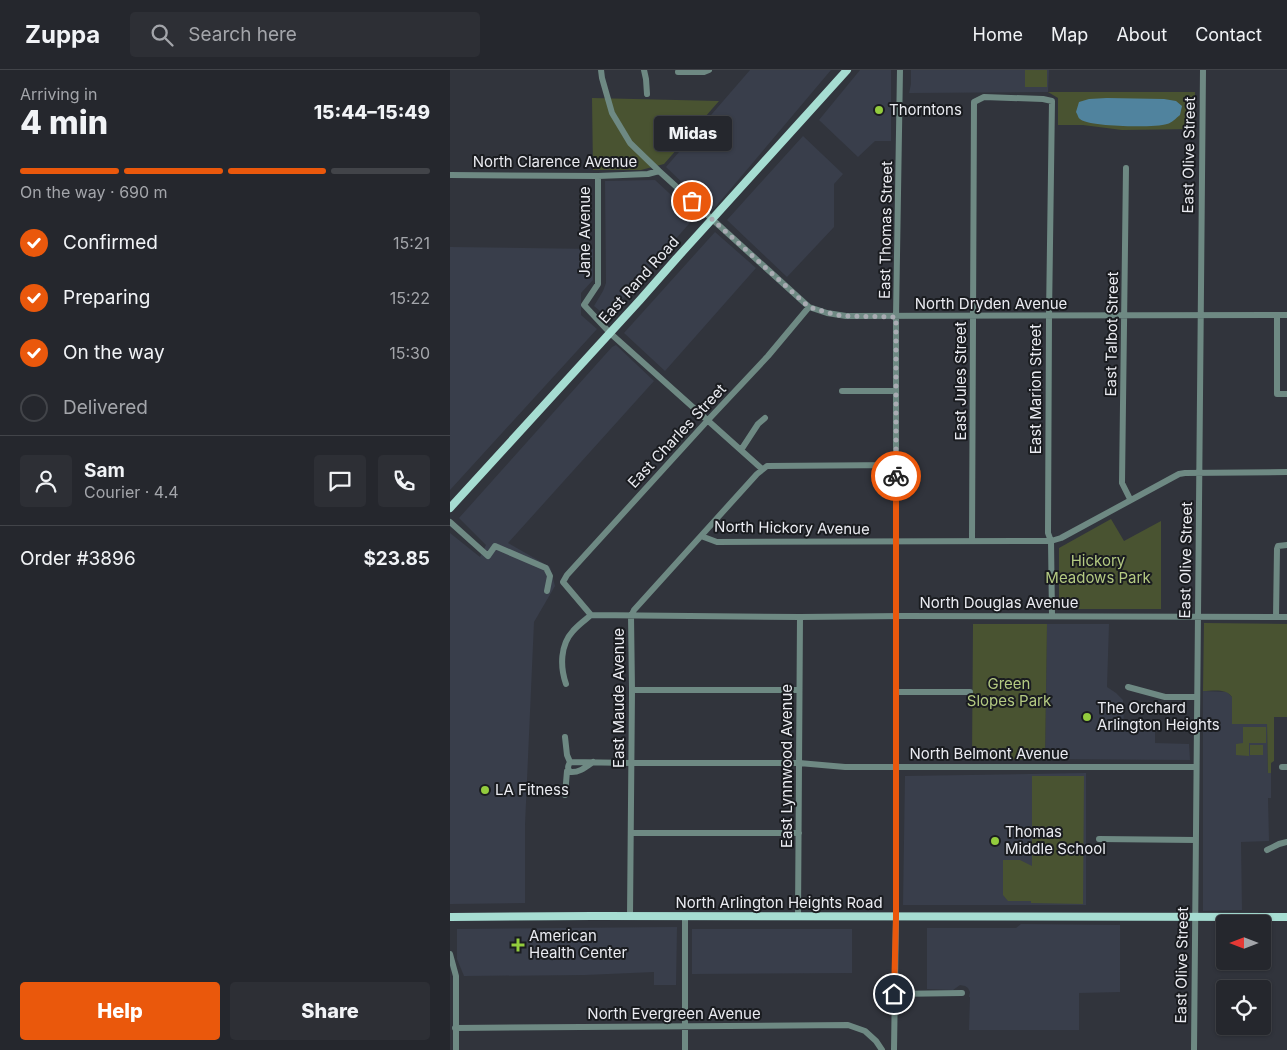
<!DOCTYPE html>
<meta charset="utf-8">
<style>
body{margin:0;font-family:Inter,sans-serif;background:#2d2f35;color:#f1f3f6;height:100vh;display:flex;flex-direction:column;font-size:19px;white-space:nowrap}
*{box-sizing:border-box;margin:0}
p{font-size:16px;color:#a3a5aa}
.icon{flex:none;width:28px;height:28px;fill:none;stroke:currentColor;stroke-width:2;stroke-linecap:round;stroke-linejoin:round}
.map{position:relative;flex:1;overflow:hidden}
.panel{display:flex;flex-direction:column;background:#25272d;width:450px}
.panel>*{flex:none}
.needle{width:32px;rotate:270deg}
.tools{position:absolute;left:766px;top:845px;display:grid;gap:10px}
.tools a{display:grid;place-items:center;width:55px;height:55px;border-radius:5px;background:#25272d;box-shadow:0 1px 4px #0004,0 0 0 1px #424449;font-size:25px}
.pin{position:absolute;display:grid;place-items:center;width:42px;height:42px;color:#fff;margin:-21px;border:2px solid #fff;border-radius:50%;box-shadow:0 1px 5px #0007}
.courier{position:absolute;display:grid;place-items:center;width:50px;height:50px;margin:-25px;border:4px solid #ea580c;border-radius:50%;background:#fff;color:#222;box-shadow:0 1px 6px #0007}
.bubble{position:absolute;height:35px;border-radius:5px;background:#25272d;box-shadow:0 1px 4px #0004,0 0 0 1px #424449;font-size:16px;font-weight:800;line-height:35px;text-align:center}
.headline em{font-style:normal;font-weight:800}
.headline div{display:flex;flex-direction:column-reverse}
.headline{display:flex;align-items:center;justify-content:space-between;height:85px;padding:0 20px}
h1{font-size:32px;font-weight:800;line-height:38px}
.bar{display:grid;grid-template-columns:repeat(4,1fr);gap:8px 5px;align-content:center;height:60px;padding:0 20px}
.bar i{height:6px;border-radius:4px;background:#424449}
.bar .on{background:#ea580c}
.bar p{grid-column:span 4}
.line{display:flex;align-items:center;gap:12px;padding:0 20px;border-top:1px solid #424449}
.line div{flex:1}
.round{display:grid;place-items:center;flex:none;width:52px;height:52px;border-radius:5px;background:#2d2f35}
ol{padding:0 20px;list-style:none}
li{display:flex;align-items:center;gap:15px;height:55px}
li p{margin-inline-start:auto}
li .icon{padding:5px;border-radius:50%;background:#ea580c;color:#fff;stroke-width:4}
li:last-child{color:#a3a5aa}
li i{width:28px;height:28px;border:2px solid #424449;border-radius:50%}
.button{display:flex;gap:10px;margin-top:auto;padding:10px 20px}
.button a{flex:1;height:58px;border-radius:5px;background:#ea580c;color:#fff;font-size:20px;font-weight:800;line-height:58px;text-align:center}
.button a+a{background:#2d2f35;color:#f1f3f6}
header{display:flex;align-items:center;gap:30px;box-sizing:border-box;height:70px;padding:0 25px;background:#25272d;border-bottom:1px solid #424449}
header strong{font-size:24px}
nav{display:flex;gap:28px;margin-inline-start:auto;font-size:18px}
.search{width:350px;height:45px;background:#2d2f35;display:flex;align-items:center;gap:12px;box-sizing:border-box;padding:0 18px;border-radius:5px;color:#a3a5aa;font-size:19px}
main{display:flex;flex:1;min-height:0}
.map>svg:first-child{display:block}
.built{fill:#393e4b}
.green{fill:#495331}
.water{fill:#50839e}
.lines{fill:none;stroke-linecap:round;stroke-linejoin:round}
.minor{stroke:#6e8983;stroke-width:6}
.major{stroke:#a6ddd2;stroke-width:8}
.done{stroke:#a9abb2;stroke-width:5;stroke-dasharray:0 9}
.route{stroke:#ea580c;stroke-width:6}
.poi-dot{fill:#93cc3d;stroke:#1a1c20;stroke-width:2}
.labels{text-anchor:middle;stroke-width:4;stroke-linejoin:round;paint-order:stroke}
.poi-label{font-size:15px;fill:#eaebf1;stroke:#1a1c20;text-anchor:start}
.street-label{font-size:15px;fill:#eaebf1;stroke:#1a1c20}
.park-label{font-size:15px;fill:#b4ca82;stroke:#1a1c20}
</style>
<header>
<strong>Zuppa</strong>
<div class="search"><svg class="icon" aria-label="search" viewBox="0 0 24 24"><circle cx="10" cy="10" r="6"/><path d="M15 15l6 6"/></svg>Search here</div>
<nav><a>Home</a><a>Map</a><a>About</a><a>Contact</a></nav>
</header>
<main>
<section class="panel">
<div class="headline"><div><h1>4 min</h1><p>Arriving in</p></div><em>15:44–15:49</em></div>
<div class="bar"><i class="on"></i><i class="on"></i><i class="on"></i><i></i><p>On the way · 690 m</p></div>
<ol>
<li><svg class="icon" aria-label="check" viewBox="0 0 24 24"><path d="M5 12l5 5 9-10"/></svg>Confirmed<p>15:21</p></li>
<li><svg class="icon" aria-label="check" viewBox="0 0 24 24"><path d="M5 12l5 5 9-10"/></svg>Preparing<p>15:22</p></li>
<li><svg class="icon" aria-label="check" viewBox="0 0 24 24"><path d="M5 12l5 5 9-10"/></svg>On the way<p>15:30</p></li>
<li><i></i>Delivered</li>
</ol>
<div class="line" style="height:90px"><a class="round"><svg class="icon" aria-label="person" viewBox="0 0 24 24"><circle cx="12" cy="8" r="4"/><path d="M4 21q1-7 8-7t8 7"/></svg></a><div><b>Sam</b><p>Courier · 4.4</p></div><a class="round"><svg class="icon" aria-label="chat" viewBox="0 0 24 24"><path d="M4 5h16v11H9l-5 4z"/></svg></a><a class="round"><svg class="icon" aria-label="phone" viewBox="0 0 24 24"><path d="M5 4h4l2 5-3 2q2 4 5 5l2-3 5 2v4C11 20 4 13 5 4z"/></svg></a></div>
<div class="line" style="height:65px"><div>Order #3896</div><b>$23.85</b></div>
<div class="button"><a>Help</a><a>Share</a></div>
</section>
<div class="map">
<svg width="837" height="980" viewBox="0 0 837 980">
<rect width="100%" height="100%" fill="#31343c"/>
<!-- built -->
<path class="built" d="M300 0H381L262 141 216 97Z
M410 0H441V71H425L408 87 369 50Z
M461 0H599L598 22 459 23 461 14Z
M353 66 393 104 384 114V157L337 207 277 150Z
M205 110 245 147 157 247 144 236 153 221 156 213 155 111Z
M265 162 306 198 215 301 174 263Z
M0 177 143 179V210L131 223V245L147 259 0 420Z
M166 275 204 311 58 473 100 497 105 516 84 552 75 755V833L0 834V463L30 487 36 475 9 448 162 277Z
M597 554H659L657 617 666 623 673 630 674 659H705V673L739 674 740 690 595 689Z
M753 621 777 622 782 627 817 654 818 703H821V728H818L819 771 791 772 792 840 753 841Z
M636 703V835H453L455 706Z
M571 854 670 855V922L629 923V960H519L520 927H519L520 922 518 918 515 916 510 915 503 920 477 919V858H566Z
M227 857 226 915H204V902L135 905 14 906 7 889V859Z
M242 859H402V903L242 904Z"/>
<!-- green -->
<path class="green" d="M575 0H597V17H575Z
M598 22H745L744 59 672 60 633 55H608V28Z
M142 28 269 31 214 94 191 100H143Z
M661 449 674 471 711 451V539H609V478Z
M754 553 837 554V647H824V691L821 693V703H818L817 654H782V627C776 618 763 621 753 621Z
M523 554H597L595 689 522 690Z
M793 657H816V673H799V686L786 685V674L793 673Z
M800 675H813V685H800Z
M582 706H634L633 834 581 833V831H558L553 825V790H570L582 796Z"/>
<!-- water -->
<path class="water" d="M657 28 714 29 726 31 732 36 730 45C726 48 722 53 717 54 705 58 638 57 630 49 628 48 628 45 626 42L629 32 639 29Z"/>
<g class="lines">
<!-- minor -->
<path class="minor" d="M151 0 152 8 162 43 180 73 209 101 359 237 377 243 396 246 837 245
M194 0 196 9 197 24
M228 2H254L259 0
M676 98 672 413 680 429
M0 105 148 106 198 104 209 101
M148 106V214L134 235 160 263 312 399
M827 245V324H837
M392 321H446
M291 380 308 354 315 348
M0 452 38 486 45 476 96 498 100 506 97 521
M251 466 267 472 601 471 611 468 729 404 735 403 837 402
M522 471 524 32 534 27 593 29 602 31 599 246 598 463 601 471 602 546
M141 545 350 547 453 546 837 547
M141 545 113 512 117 505 258 350 318 286 359 237
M826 547 827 479 828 476 837 475
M116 614C110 597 110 575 123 561 128 555 135 550 141 545
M678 617 715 627H747
M182 620H349
M446 622H520
M115 667 117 685 120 692
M143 692C136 697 129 703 120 702 117 698 118 696 120 692L181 693H349L395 697H746
M832 697H837
M115 725 117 701 119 700
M182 763H349
M649 769 746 770
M817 780 829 774 837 772
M180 846 182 620 181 546 184 540 307 404 317 396 446 395
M235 846V980
M348 846 350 547
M0 884 6 906V980
M444 924 512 923
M5 958 398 955 415 961 426 971 432 980
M444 980 446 847V247L450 0
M744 980 753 0"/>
<!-- major -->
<path class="major" d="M0 438 190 230 226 189 397 0
M0 847 143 846 837 847"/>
</g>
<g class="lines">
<!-- done -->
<path class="done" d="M242 131 359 237 386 245 396 246 446 247V406"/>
<!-- route -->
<path class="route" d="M444 924 446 847V406"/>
</g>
<!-- markers -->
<g class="poi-dot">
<circle cx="429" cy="40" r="5"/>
<circle cx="637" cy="647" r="5"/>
<circle cx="35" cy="720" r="5"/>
<circle cx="545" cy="771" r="5"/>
<path d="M65.5 867.5h5v5h5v5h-5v5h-5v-5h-5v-5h5z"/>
</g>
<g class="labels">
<!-- poi labels -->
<g class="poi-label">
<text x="439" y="45">Thorntons</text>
<text x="647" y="643">The Orchard<tspan x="647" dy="17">Arlington Heights</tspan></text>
<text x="45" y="725">LA Fitness</text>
<text x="555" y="767">Thomas<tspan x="555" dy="17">Middle School</tspan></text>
<text x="79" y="871">American<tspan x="79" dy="17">Health Center</tspan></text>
</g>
<!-- street labels -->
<g class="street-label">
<text transform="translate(739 85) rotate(-89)" y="5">East Olive Street</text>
<text x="105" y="97">North Clarence Avenue</text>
<text transform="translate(436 160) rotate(-89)" y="5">East Thomas Street</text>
<text transform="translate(135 162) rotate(-90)" y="5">Jane Avenue</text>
<text transform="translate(189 210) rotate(-48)" y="5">East Rand Road</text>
<text x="541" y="239">North Dryden Avenue</text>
<text transform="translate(662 264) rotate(-89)" y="5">East Talbot Street</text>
<text transform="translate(511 311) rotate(-90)" y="5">East Jules Street</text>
<text transform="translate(586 319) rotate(-90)" y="5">East Marion Street</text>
<text transform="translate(227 366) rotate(-47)" y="5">East Charles Street</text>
<text transform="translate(342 458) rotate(1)" y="5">North Hickory Avenue</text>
<text transform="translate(736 490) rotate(-89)" y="5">East Olive Street</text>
<text x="549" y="538">North Douglas Avenue</text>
<text transform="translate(169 628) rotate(-90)" y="5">East Maude Avenue</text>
<text x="539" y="689">North Belmont Avenue</text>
<text transform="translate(337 696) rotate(-90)" y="5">East Lynnwood Avenue</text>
<text x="329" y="838">North Arlington Heights Road</text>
<text transform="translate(732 895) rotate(-89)" y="5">East Olive Street</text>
<text x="224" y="949">North Evergreen Avenue</text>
</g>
<!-- park labels -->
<g class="park-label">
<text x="648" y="496">Hickory<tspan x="648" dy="17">Meadows Park</tspan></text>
<text x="559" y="619">Green<tspan x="559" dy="17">Slopes Park</tspan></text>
</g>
</g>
</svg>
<div class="tools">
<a><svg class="needle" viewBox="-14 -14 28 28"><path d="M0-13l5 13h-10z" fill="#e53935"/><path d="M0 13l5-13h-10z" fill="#a3a5aa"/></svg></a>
<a><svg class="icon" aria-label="locate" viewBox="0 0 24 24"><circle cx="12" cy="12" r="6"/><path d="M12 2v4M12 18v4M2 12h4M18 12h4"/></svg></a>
</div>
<div class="pin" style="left:242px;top:131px;background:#ea580c"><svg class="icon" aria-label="bag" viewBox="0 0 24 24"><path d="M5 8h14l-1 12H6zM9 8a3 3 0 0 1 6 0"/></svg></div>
<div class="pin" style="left:444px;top:924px;background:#1f2937"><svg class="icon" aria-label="home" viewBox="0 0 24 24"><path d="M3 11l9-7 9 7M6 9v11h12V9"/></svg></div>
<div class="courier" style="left:446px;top:406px"><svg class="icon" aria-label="bike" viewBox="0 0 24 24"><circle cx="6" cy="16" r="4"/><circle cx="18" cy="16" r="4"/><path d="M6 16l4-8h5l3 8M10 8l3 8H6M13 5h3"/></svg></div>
<div class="bubble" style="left:204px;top:46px;width:78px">Midas</div>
</div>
</main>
